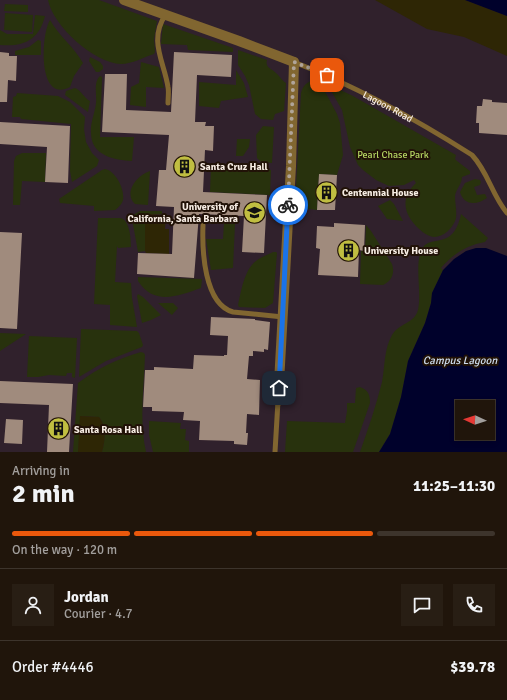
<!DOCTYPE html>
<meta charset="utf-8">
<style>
body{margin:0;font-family:Signika,sans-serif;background:#281e14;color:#f1f3f6;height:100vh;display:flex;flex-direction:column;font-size:15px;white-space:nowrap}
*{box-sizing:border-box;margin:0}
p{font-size:13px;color:#a29f9d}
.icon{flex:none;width:22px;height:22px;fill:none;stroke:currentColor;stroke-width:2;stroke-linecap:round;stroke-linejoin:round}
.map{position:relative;height:452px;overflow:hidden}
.sheet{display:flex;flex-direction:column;background:#20150b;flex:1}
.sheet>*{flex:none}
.needle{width:26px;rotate:273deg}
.controls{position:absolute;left:455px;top:400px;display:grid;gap:8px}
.controls a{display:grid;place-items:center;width:40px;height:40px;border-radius:0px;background:#20150b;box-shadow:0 2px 6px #0003,0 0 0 1px #3d342c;font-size:20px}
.pin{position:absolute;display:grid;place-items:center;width:34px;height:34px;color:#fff;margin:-17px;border-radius:8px;box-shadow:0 2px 6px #0006}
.courier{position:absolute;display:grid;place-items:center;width:40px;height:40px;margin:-20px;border:3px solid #1a73e8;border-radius:50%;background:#fff;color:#222;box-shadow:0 1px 5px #0007}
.summary em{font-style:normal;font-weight:700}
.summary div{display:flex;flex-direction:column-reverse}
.summary{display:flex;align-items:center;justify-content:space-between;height:68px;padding:0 12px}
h1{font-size:26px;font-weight:700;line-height:30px}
.bar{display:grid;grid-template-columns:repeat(4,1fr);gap:6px 4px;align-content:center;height:48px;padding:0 12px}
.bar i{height:5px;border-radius:3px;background:#3d342c}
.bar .selected{background:#ea580c}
.bar p{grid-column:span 4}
.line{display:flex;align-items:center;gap:10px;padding:0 12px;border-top:1px solid #3d342c}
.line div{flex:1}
.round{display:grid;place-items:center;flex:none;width:42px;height:42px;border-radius:0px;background:#281e14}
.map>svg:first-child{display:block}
.education{fill:#30212c;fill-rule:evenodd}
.green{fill:#28320d}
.sand{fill:#2e2605}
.water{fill:#00012b;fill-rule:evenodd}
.building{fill:#a08b7d}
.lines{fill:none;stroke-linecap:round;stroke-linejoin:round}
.service{stroke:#816630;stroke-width:5}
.minor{stroke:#816630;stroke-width:10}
.tertiary{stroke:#816630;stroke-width:10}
.done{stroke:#b0a499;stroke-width:4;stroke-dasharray:0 7.2}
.route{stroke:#1a73e8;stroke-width:5}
.labels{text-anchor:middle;stroke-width:4;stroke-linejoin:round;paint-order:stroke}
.street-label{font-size:10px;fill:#f7ede4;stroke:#211207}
.park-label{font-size:10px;fill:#b5d662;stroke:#211207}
.poi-label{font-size:10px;font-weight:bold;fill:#f7ede4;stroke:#211207;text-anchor:start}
.water-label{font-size:11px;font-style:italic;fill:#cedcee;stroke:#211207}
</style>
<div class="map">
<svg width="507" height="452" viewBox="0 0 507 452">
<rect width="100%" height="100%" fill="#2b1c0f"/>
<!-- education -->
<path class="education" d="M0 0H465L507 16V452H0ZM462 407H488V433H462Z"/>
<!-- green -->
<path class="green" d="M48 0H99L157 21 154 39 155 52 154 54C144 57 132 64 121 64 94 63 53 26 48 0Z
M5 4 28 5V12L4 11Z
M5 13 33 15 32 32 4 30Z
M35 15 45 16C39 40 24 47 0 45V30L7 34H33Z
M50 20C59 36 74 47 83 63L74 76 70 87C37 104 41 34 50 20Z
M163 24 233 48V52L188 50 187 45 161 44Z
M38 40 41 41V55H15V51L29 47Z
M238 50 267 60C265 68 271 68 276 73 280 76 281 80 286 83L284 111 275 114 273 120 261 119 255 114 249 85 245 76 238 65Z
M90 57 100 62 103 66V69L99 72H96L89 61Z
M141 62 159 67 164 88 146 87V107L130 105 131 87 139 83Z
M236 70 244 83 248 97 221 101 219 108 199 106V82L236 85Z
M100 76 102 77 100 137H134L132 161C115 160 91 156 91 133 90 123 95 113 96 103 97 94 93 83 100 76Z
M314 80 318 81 321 84 337 114 340 123 343 155 337 175 319 174 317 210 295 207 301 93C303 85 307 82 314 80Z
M330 85 353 96 456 155 455 159 457 161 470 171V174L462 177C462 184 456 189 455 196 455 203 457 211 456 218 455 223 451 228 448 231 435 242 426 236 416 226 403 212 401 197 416 183L414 180 404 185 389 186 376 180 363 170 358 165 350 147 342 110 329 87Z
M75 88C81 90 84 98 90 101L88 112 65 95 66 91Z
M17 93 58 96 70 102 85 117 84 129 86 142 92 153 99 160 97 166 72 182 70 171 71 124 21 119 20 117H12L13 97 16 96Z
M263 126 274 127 272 163 261 162 257 158 256 135Z
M237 139H250L249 147 243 156H236Z
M22 153H46L45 182 22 181 20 205H13L14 161 16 156Z
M211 166 271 170 270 195 210 192Z
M105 169C116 171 125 190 123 200 122 204 118 208 115 210L94 211V206L60 203 59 199 102 170Z
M150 171 148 205 135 204C123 193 137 175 150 171Z
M475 179 480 180 481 182 480 185 474 187 477 195 485 194 487 198C477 205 464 206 460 192L465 183Z
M390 200 394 204 403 221 387 219 378 206Z
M140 211H162V214H148L145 218V251L138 252 132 219 133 215Z
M461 214 488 238 485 242C467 245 453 254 441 268L443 270 432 293 431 303 425 323 408 361 401 397 390 434 379 452H360C368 429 376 406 382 382 385 366 384 349 392 335 399 323 414 324 418 310 422 292 414 264 422 249 431 233 453 252 461 214Z
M98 218C105 218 114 218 120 218 130 219 131 240 131 247L118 248 117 246 115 282 131 283 132 298 137 327 110 325V305L94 304Z
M224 223 235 224 233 268 211 270 206 239H223Z
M366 225 371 231 392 264C395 273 392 281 383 285L360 284 361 251H365Z
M273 252H276L277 253 273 303 265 308 239 307 238 305C241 292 244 270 256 261 260 257 268 255 273 252Z
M138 277 202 279 201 288C178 296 154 306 138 281Z
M138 294 143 297 161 315 151 320 142 323 137 296Z
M158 303H173L178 308 172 315Z
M81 329 137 331 139 333 143 345 142 347 106 361 79 377Z
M0 333 26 334 0 351Z
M29 336 77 338 75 378 72 377V373H67L66 376 49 375 38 377H27Z
M141 352 144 353 145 355C144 387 139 421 146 452H102C105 441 107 426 99 417L81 416 78 452H73L78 383C98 368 117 359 141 352Z
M360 387C368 390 370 394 370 403L353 452H285L287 421 345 423 347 411V403H355L356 388Z
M149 421 181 423 180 429H186L185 440 189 441V452H153L149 435Z"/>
<!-- sand -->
<path class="sand" d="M375 0H465L507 16V56L464 37 427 29Z
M148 214 166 215 165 229H169V254L146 253 145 251V219Z
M80 416 99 417C107 427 105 441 102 452H77H78Z"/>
<!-- water -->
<path class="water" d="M465 0H507V16Z
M476 248H486L507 256V452H379L390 434 401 397 408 361 425 323 431 303 432 293 443 270 454 259 466 251ZM462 407H488V433H462Z"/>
<!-- building -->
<path class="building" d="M0 52 9 53V56H17L16 81 8 80 7 102H0Z
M174 52 232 55 231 77 197 75 195 122H206L205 126H214L213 151 205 150 203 192 267 195 264 253 242 252 244 216 199 214 194 278 137 274 138 253 172 254 174 207 156 206 159 170H166L169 135 102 132 105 74H127L126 110 171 112Z
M483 99 492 100V102L507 103V135L479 133V123H476L477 106H482Z
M0 122 70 126 68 183 45 182 47 147 0 144Z
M319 174 337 175 335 210H317Z
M334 223 365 225 364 251 359 250 358 277 318 275 320 249 316 248 317 226 334 227Z
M0 232 22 233 17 329 0 328Z
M211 317 255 319V320L270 322 268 350 264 349V352L253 351V356H249L247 379 260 380 259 415 247 414 246 433H248L247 445 234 444V441L199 440 200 421 183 420 184 412 152 411V407H143L145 370H154V367L193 369 194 355 224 356V355H227L228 336 210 335Z
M0 381 73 384 69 452H47L49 405 0 403Z
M6 419 23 420 22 444 4 443Z"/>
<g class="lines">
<!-- service -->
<g class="service">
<path d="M166 14C148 40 164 61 168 87 169 92 168 98 168 103"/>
<path id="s1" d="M294 62C355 86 417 120 472 155 488 172 492 195 507 213"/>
<path d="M203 225C202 250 204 304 233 312L283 317"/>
<path d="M275 452 278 401"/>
</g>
<!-- minor -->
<path class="minor" d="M278 401 291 166 294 62"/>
<!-- tertiary -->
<path class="tertiary" d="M124 0 239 41 294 62"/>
</g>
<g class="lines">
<!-- done -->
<path class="done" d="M288 205 294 62 327 75"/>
<!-- route -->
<path class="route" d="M279 388 288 205"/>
</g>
<!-- icons -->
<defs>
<symbol id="building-disc" viewBox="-11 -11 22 22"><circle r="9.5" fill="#c0be41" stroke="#211207"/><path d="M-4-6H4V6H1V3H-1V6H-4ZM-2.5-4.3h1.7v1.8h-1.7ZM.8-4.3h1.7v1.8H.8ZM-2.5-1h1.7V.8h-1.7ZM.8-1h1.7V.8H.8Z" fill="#111"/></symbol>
<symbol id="university-disc" viewBox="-11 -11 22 22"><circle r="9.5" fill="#c0be41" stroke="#211207"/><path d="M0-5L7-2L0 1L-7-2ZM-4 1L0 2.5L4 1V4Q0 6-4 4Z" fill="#111"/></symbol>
</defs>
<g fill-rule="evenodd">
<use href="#building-disc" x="172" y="154" width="25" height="25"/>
<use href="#building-disc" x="314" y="180" width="25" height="25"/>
<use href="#university-disc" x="242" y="200" width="25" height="25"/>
<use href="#building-disc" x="336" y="238" width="25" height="25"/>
<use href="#building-disc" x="46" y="416" width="25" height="25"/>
</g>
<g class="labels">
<!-- street labels -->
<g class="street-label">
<text dy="4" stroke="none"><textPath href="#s1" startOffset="104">Lagoon Road</textPath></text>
</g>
<!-- park labels -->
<g class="park-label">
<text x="393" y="158">Pearl Chase Park</text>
</g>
<!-- poi labels -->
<g class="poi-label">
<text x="200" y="170">Santa Cruz Hall</text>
<text x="342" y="196">Centennial House</text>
<text x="238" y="210" text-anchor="end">University of<tspan x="238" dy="12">California, Santa Barbara</tspan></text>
<text x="364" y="254">University House</text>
<text x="74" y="433">Santa Rosa Hall</text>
</g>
<!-- water labels -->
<g class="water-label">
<text x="460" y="364">Campus Lagoon</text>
</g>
</g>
</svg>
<div class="controls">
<a><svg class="needle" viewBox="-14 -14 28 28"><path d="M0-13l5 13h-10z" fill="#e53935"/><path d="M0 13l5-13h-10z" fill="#a29f9d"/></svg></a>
</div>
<div class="pin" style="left:327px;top:75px;background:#ea580c"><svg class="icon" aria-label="bag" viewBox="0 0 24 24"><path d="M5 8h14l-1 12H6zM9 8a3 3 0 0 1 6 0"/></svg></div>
<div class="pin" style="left:279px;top:388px;background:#1f2937"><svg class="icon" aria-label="home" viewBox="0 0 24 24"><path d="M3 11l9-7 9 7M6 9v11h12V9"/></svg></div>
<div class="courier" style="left:288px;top:205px"><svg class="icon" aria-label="bike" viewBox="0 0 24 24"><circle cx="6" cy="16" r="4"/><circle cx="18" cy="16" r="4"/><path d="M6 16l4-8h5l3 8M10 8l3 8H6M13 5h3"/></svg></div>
</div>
<section class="sheet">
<div class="summary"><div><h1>2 min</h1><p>Arriving in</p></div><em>11:25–11:30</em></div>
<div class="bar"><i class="selected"></i><i class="selected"></i><i class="selected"></i><i></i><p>On the way · 120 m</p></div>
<div class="line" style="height:72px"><a class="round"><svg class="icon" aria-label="person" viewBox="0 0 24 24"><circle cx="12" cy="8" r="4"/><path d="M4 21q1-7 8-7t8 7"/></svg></a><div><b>Jordan</b><p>Courier · 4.7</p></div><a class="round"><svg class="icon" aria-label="chat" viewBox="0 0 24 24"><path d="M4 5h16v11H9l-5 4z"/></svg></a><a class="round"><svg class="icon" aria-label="phone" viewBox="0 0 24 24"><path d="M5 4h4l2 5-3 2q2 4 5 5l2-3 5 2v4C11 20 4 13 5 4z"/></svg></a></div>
<div class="line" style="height:52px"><div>Order #4446</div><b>$39.78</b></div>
</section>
